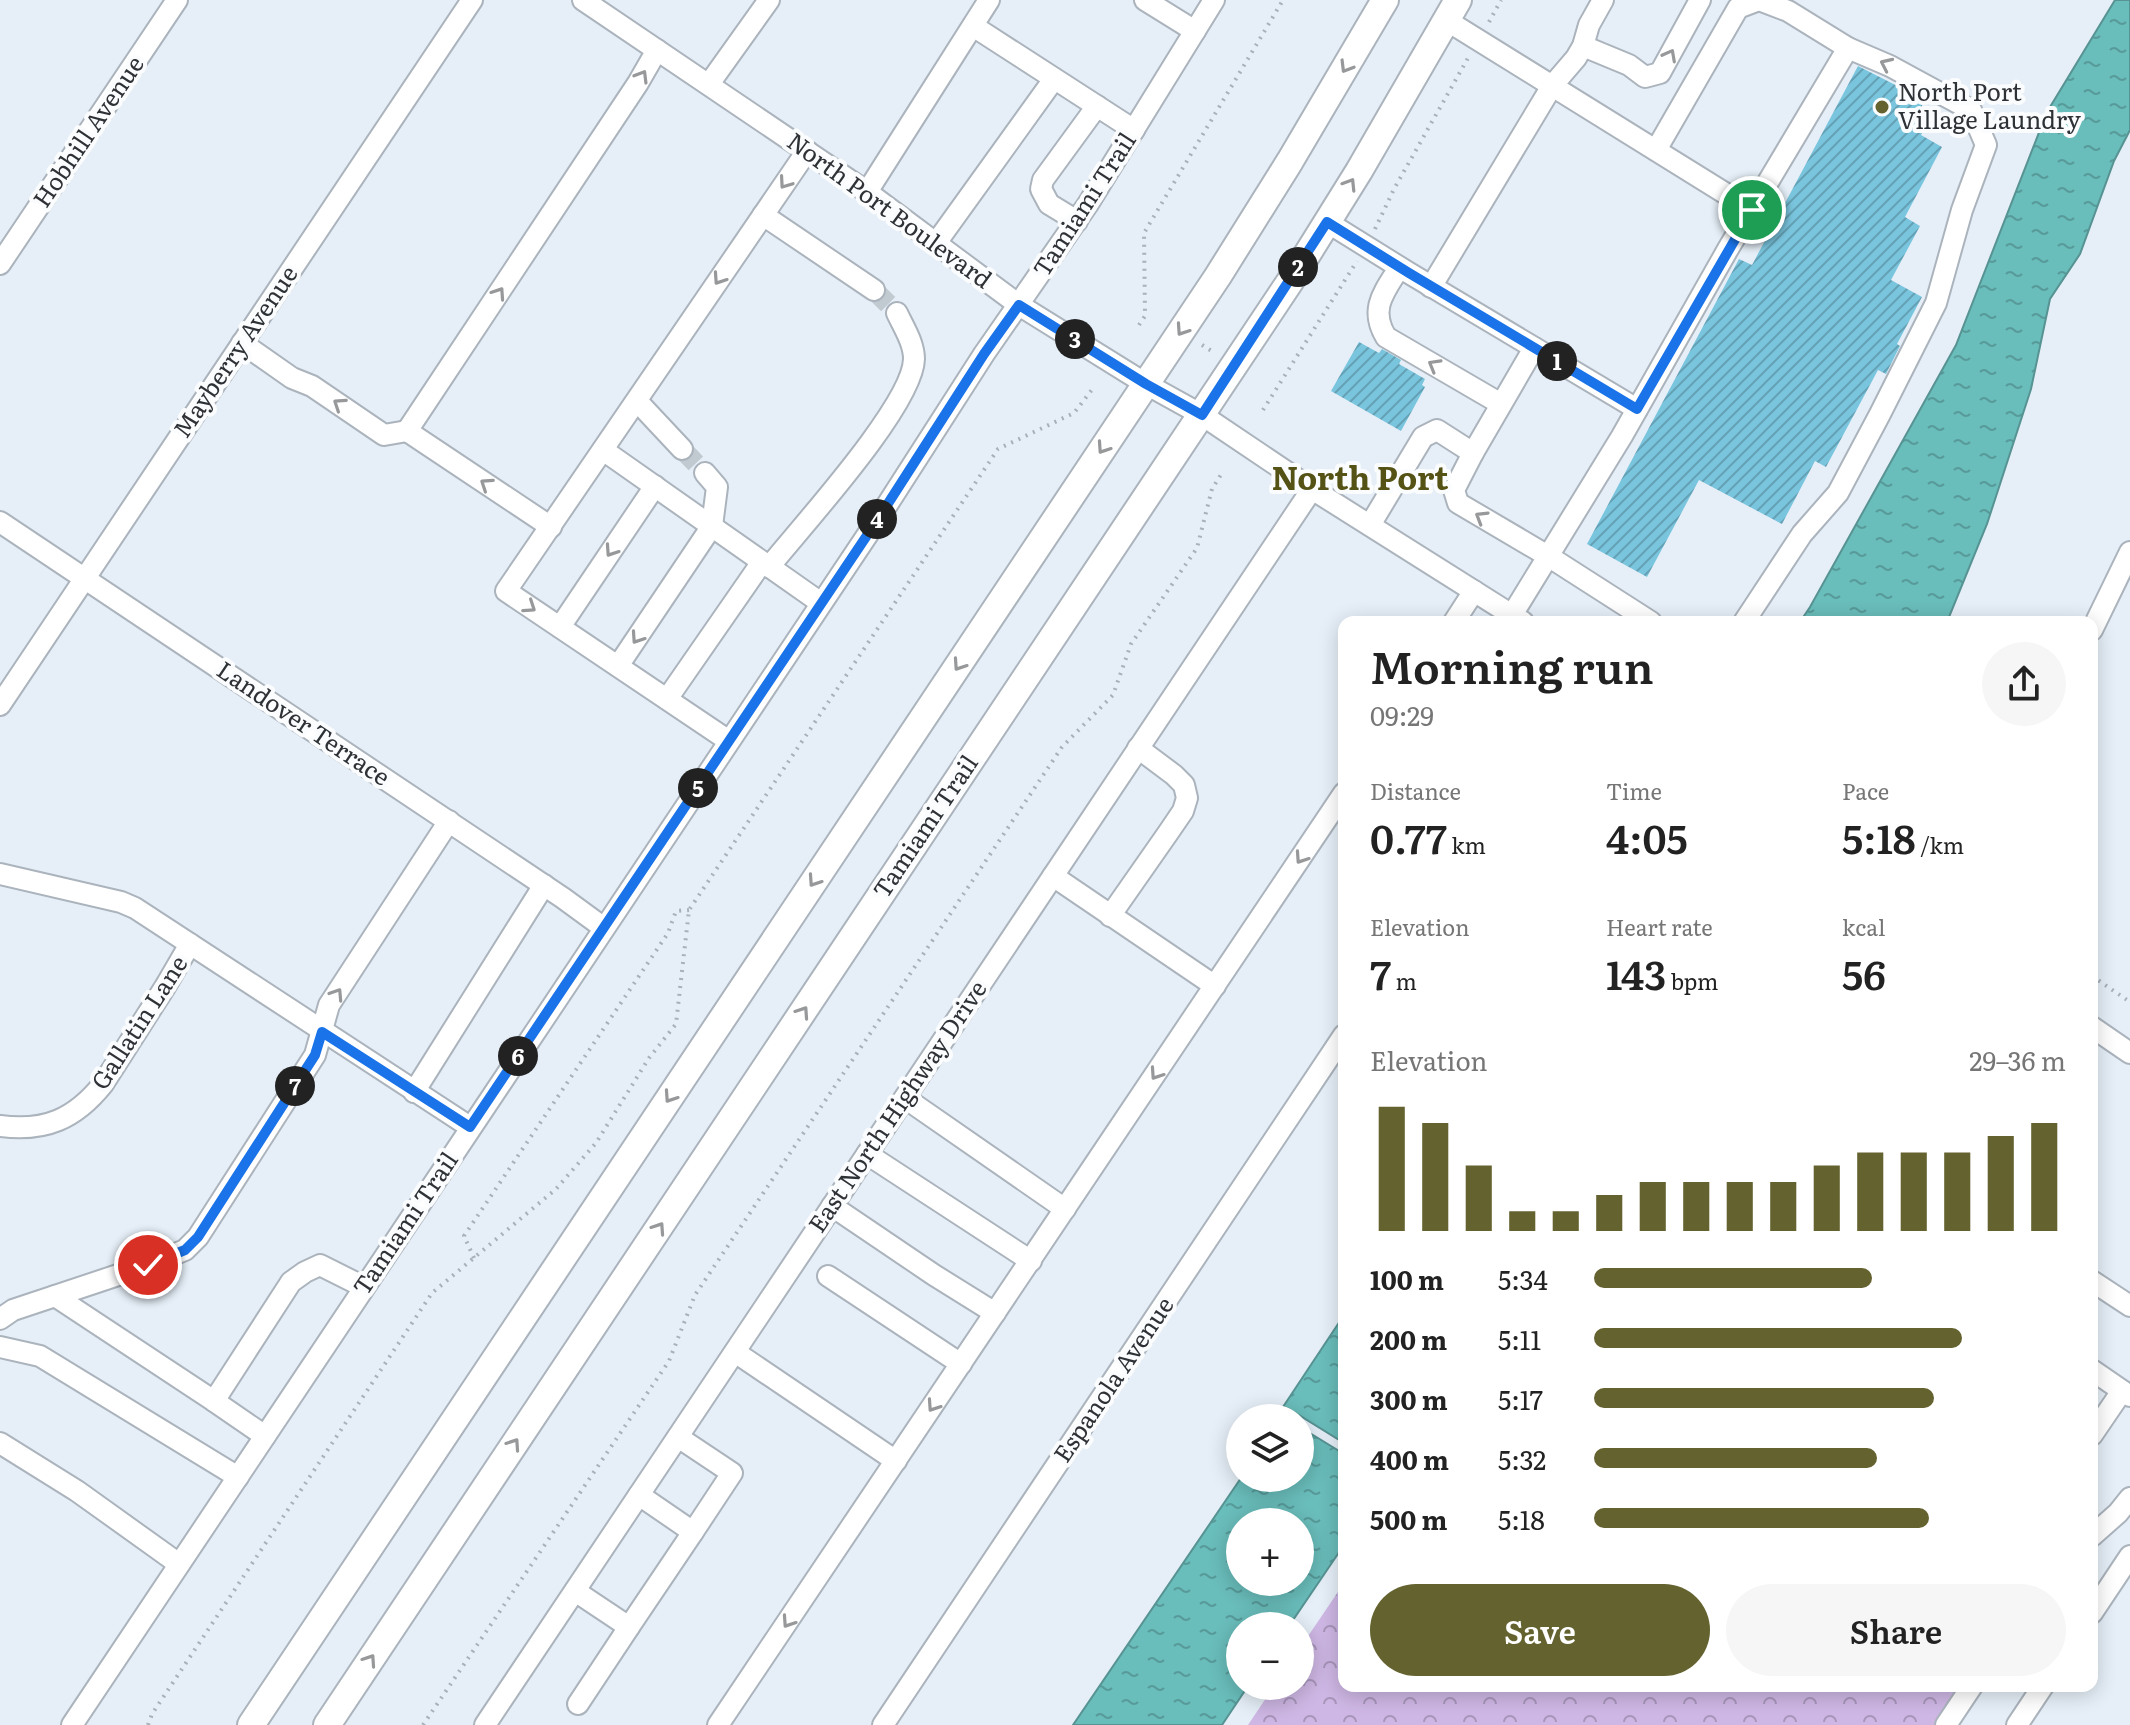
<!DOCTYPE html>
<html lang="en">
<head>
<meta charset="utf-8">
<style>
  :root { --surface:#fff; --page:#f6f6f6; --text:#222; --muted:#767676; --accent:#64622f }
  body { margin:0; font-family:Literata,serif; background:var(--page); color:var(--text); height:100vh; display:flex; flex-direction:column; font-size:30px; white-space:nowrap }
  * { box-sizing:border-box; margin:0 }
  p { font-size:26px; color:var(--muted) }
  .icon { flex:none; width:44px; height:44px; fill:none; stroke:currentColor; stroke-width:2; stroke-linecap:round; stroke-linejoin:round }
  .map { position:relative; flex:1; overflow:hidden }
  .panel { position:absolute; left:1338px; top:616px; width:760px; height:1076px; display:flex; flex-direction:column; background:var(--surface); border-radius:16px; box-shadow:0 4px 20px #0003 }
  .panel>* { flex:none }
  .fabs { position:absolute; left:1226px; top:1404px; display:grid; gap:16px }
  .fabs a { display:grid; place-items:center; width:88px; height:88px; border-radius:50%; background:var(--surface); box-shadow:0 4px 20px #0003; font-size:40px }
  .pin { position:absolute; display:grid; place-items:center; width:68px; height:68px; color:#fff; margin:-34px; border:4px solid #fff; border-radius:50%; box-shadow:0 2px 8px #0007 }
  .km { position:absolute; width:40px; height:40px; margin:-20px; border-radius:50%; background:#222; color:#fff; font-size:22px; line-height:40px; text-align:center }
  .round { display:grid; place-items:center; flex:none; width:84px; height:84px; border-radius:42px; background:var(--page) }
  .overview { display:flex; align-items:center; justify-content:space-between; height:136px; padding:0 32px }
  h1 { font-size:44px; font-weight:600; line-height:60px }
  .metrics { display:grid; grid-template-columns:repeat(3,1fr); gap:12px; height:136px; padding:8px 32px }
  .metrics div { display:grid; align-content:center }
  .metrics b { font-size:40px; font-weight:600 }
  .metrics small { font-size:22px; font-weight:400 }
  .metrics p { font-size:22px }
  .chart { height:224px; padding:16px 32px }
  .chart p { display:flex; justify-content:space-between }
  .chart svg { width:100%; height:144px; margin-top:8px; stroke:var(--accent); stroke-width:6 }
  .action { display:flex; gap:16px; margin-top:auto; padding:16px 32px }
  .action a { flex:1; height:92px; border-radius:48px; background:var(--accent); color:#fff; font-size:32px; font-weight:600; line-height:92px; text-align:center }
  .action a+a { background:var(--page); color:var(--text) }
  ul { padding:0 32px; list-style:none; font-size:26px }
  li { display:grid; grid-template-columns:128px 96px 1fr; align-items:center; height:60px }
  li i { height:20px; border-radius:10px; background:var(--accent) }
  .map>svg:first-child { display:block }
  .park { fill:url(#park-crowns) }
  .water { fill:url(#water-ripples); stroke:#579393; stroke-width:2; fill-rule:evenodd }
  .building { fill:url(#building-hatch) }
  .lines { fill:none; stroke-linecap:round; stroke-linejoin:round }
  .minor-tunnel { stroke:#c1c9d1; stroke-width:20; stroke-dasharray:20 10; stroke-linecap:butt }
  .minor-casing { stroke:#abb3bc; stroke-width:24 }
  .major-casing { stroke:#abb3bc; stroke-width:30 }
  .path { stroke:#a9b0b8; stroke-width:4; stroke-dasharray:2 6; stroke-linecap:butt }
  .minor { stroke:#fff; stroke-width:20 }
  .major { stroke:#fff; stroke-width:26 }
  .oneway { stroke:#96989a }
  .route-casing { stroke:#fff; stroke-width:16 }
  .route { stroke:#1a73e8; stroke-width:10 }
  .poi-dot { fill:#64622f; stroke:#fafcfd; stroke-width:3 }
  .labels { text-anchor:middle; stroke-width:8; stroke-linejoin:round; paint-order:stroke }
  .poi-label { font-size:24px; fill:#2e3135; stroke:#fafcfd; text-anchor:start }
  .street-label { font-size:24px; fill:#2e3135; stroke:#fafcfd }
  .district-label { font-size:32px; font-weight:bold; fill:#555215; stroke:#fafcfd }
</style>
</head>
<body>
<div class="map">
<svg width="2130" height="1725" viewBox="0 0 2130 1725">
  <defs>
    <pattern id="park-crowns" width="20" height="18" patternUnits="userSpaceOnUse" patternTransform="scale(2)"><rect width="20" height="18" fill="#ceb7e4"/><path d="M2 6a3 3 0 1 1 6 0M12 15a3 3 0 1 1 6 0" fill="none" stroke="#a895ba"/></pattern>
    <pattern id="water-ripples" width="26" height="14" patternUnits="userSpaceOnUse" patternTransform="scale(2)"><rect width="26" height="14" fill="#69bdbb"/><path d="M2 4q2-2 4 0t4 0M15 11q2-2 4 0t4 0" fill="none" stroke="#579a99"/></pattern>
    <pattern id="building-hatch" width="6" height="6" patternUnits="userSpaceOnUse" patternTransform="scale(2)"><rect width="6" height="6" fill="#7ac5de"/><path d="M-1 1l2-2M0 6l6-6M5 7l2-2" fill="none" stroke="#64a1b5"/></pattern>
  </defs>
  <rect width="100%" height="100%" fill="#e6eff8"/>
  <polygon class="park" points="1344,1583 1344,1686 1981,1686 1955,1725 1248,1725 1274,1686 1300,1686 1300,1648"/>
  <g class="water">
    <polygon points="2115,0 2130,0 2130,130 2114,161 2080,254 2050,299 2031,389 1987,524 1947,622 1800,622 1810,607 1956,345 2047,112"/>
    <polygon points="1344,1315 1344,1443 1289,1409 1283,1407"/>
    <path d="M1300,1427L1344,1454V1545L1289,1626H1240V1686H1248L1222,1725H1073L1241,1478H1300ZM1240,1522H1300V1582H1240Z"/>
  </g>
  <g class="building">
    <polygon points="1858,66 1925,100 1915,119 1926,125 1921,135 1942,147 1905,217 1920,226 1891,280 1922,297 1897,344 1900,346 1886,374 1878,370 1826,467 1815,461 1782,524 1699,480 1647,577 1587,544 1739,259 1752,265"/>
    <polygon points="1359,342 1379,353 1382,349 1401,360 1399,364 1425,379 1422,385 1425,387 1401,431 1331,391"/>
  </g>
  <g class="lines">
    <g class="minor-tunnel">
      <polyline points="874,290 897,313"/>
      <polyline points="682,449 705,473"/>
    </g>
    <g class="minor-casing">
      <g id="minor">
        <polyline points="583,0 867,192 1019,305 1146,384 1202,415 1312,489 1523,622"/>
        <polyline points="1145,0 1195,31"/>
        <polyline points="1446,20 1752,210"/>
        <polyline points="973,26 1134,130"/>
        <polyline points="1583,46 1629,65 1645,77 1660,73 1700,0"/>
        <polyline points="709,84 769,0"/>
        <polyline points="1656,150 1738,8 1759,0"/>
        <polyline points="867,192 989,0"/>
        <polyline points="763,215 874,290"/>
        <polyline points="1077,221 1049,204 1041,189 1043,180 1097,106"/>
        <polyline points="1327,222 1409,273 1637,409"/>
        <polyline points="936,243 1054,79"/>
        <polyline points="0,264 177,0"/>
        <path d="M1399,268C1384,292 1369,309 1386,337L1501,404"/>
        <polyline points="1431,287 1552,86 1576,58 1583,46 1589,25 1603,0"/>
        <polyline points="242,343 292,378 312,386 384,435 407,431"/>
        <polyline points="637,401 682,449"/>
        <polyline points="603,450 821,603"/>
        <polyline points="1473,453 1454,490 1458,503 1548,556 1651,622"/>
        <polyline points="0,522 563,898 604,928"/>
        <polyline points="1370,525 1423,437 1437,430 1473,453 1534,348"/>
        <polyline points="551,527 407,431 638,83 657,50"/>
        <path d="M769,567C801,527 913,405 914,359C914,343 904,328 897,313"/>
        <polyline points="1512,615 1622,436 1728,249 1848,48 1788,11 1759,0"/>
        <polyline points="1454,622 1474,591"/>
        <polyline points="1744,622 1802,534 1838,493 1880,414 1936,303 1962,210 1986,145 1971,110 1890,66 1848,48"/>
        <polyline points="560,627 655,486"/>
        <polyline points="2092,630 2130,552"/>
        <polyline points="618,666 712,526 717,487 705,473"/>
        <polyline points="667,699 762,562"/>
        <polyline points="0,705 472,0"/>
        <polyline points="729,741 506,591 807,151"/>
        <polyline points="0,874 121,902 135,908 470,1127"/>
        <polyline points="1053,876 1215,986"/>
        <polyline points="1110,916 1168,833 1183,811 1187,798 1184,785 1174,775 1138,748"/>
        <polyline points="2092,1027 2130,1053"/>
        <polyline points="414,1092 544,885"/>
        <polyline points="905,1098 1065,1209"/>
        <path d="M0,1126C45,1132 75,1119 103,1084L165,987L190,944"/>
        <polyline points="867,1154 1031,1261"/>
        <polyline points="832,1206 934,1275 995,1313"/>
        <polyline points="828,1276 961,1364"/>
        <polyline points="2092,1281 2130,1306"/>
        <polyline points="55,1296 214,1401 291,1282 305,1272 320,1265 364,1287"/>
        <polyline points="0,1319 13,1310 148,1265 185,1250 198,1237 315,1055 329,1005 449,821"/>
        <polyline points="0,1347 40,1356 238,1477"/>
        <polyline points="735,1352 896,1461"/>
        <polyline points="2092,1370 2130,1396"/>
        <polyline points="214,1401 265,1436"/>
        <polyline points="2092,1435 2122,1391"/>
        <polyline points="678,1437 732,1473 693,1532"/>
        <polyline points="0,1443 77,1491 179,1564"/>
        <polyline points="2092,1536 2118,1513 2130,1498"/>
        <polyline points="575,1591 629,1627 578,1704"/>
        <polyline points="2092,1613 2130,1556"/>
        <polyline points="629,1627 693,1532 639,1495"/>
        <polyline points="72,1725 880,516 984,354 1088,204 1214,0"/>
        <polyline points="485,1725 1312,489"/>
        <polyline points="718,1725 1344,793"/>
        <polyline points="883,1725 1344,1035"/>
        <polyline points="1946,1725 1972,1686"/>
        <polyline points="2017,1725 2043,1686"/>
      </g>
    </g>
    <g class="major-casing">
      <g id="major">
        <polyline points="251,1725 1218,276 1290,161 1385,0"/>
        <polyline points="327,1725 1293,277 1359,171 1458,0"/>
      </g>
    </g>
    <g class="path">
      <polyline points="1489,22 1501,0"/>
      <polyline points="1375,229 1394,189 1468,58"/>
      <polyline points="1139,325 1145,316 1144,233 1283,0"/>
      <polyline points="1202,345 1215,353"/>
      <polyline points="1263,410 1357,261"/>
      <polyline points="2092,976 2130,1002"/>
      <polyline points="474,1258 464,1236 668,933 676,911 689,910"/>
      <polyline points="148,1725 152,1714 432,1293 556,1189 596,1143 649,1058 676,1024 689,910 998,449 1074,413 1094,387"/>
      <polyline points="423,1725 669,1361 695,1295 1062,747 1113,695 1131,644 1197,548 1212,489 1222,473"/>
    </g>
    <use href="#minor" class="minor"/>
    <use href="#major" class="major"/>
  </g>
  <defs><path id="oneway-chevron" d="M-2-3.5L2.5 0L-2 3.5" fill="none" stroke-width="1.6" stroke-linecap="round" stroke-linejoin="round" transform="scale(2)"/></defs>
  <g class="oneway">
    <use href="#oneway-chevron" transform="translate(1670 55) rotate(-62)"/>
    <use href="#oneway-chevron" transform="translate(1886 64) rotate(-155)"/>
    <use href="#oneway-chevron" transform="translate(1346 67) rotate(121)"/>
    <use href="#oneway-chevron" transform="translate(642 76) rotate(-59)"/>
    <use href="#oneway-chevron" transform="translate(785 183) rotate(125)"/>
    <use href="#oneway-chevron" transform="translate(1350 184) rotate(-58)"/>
    <use href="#oneway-chevron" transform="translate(719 279) rotate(124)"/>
    <use href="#oneway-chevron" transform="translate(499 293) rotate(-56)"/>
    <use href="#oneway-chevron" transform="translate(1182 330) rotate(124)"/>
    <use href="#oneway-chevron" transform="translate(1434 365) rotate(-150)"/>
    <use href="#oneway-chevron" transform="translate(339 404) rotate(-146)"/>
    <use href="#oneway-chevron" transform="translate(1103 448) rotate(124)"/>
    <use href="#oneway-chevron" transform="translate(486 484) rotate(-146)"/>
    <use href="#oneway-chevron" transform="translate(1481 517) rotate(-149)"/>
    <use href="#oneway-chevron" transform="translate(611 551) rotate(124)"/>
    <use href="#oneway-chevron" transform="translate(530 607) rotate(34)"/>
    <use href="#oneway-chevron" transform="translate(637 638) rotate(124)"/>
    <use href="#oneway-chevron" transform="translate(959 665) rotate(124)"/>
    <use href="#oneway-chevron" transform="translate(1301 858) rotate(124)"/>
    <use href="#oneway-chevron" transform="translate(814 881) rotate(124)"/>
    <use href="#oneway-chevron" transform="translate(337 994) rotate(-57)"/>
    <use href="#oneway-chevron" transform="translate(803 1012) rotate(-56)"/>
    <use href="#oneway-chevron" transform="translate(1156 1074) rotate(124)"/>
    <use href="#oneway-chevron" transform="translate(670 1097) rotate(124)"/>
    <use href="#oneway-chevron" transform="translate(659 1228) rotate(-56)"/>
    <use href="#oneway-chevron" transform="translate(933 1406) rotate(124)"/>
    <use href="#oneway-chevron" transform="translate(514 1444) rotate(-56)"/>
    <use href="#oneway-chevron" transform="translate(788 1622) rotate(124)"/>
    <use href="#oneway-chevron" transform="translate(370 1660) rotate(-56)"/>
  </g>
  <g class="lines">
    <g class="route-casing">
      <polyline id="route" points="148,1265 185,1250 198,1237 315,1055 322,1032 470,1127 880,516 984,354 1019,305 1146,384 1202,415 1327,222 1409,273 1637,409 1752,210"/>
    </g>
    <use href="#route" class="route"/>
  </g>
  <circle class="poi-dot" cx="1882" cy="107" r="8"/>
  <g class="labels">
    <g class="poi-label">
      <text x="1898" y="101">North Port<tspan x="1898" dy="28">Village Laundry</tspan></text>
    </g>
    <g class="street-label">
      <text transform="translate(89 132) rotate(-56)" y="8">Hobhill Avenue</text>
      <text transform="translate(1085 205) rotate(-57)" y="8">Tamiami Trail</text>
      <text transform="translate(889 211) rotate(36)" y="8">North Port Boulevard</text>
      <text transform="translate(236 352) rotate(-56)" y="8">Mayberry Avenue</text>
      <text transform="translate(303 724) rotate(34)" y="8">Landover Terrace</text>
      <text transform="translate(926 827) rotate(-56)" y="8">Tamiami Trail</text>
      <text transform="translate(140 1023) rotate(-57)" y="8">Gallatin Lane</text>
      <text transform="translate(898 1107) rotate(-56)" y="8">East North Highway Drive</text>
      <text transform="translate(406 1224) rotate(-56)" y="8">Tamiami Trail</text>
      <text transform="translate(1114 1380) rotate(-56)" y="8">Espanola Avenue</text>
    </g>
    <g class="district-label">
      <text x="1360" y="490">North Port</text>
    </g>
  </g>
</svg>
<div class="fabs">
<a><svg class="icon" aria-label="layers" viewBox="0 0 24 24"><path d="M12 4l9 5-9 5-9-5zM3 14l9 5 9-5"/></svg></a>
<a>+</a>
<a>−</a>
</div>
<div class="pin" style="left:1752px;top:210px;background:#1e9e55"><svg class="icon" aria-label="arrive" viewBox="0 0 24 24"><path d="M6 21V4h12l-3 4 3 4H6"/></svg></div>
<div class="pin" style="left:148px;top:1265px;background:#d93025"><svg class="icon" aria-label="check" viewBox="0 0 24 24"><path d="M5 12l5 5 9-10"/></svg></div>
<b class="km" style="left:1557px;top:361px">1</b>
<b class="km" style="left:1298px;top:267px">2</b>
<b class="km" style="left:1075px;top:339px">3</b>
<b class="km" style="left:877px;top:519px">4</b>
<b class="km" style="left:698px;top:788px">5</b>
<b class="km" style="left:518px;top:1056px">6</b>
<b class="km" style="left:295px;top:1086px">7</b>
<section class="panel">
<div class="overview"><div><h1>Morning run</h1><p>09:29</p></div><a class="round"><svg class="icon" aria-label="share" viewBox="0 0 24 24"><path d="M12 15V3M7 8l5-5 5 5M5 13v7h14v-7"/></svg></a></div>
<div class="metrics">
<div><p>Distance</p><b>0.77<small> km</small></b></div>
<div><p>Time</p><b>4:05</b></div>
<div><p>Pace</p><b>5:18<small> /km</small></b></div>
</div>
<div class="metrics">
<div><p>Elevation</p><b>7<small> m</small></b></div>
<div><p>Heart rate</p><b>143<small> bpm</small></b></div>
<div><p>kcal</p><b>56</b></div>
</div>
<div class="chart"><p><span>Elevation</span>29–36 m</p>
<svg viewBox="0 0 160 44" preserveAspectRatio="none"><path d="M5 44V6M15 44V11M25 44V24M35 44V38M45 44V38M55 44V33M65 44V29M75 44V29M85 44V29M95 44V29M105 44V24M115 44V20M125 44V20M135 44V20M145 44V15M155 44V11"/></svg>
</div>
<ul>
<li><b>100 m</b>5:34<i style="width:59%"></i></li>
<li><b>200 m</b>5:11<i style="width:78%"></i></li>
<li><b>300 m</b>5:17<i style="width:72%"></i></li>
<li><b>400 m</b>5:32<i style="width:60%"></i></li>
<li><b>500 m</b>5:18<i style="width:71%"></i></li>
</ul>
<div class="action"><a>Save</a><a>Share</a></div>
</section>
</div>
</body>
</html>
